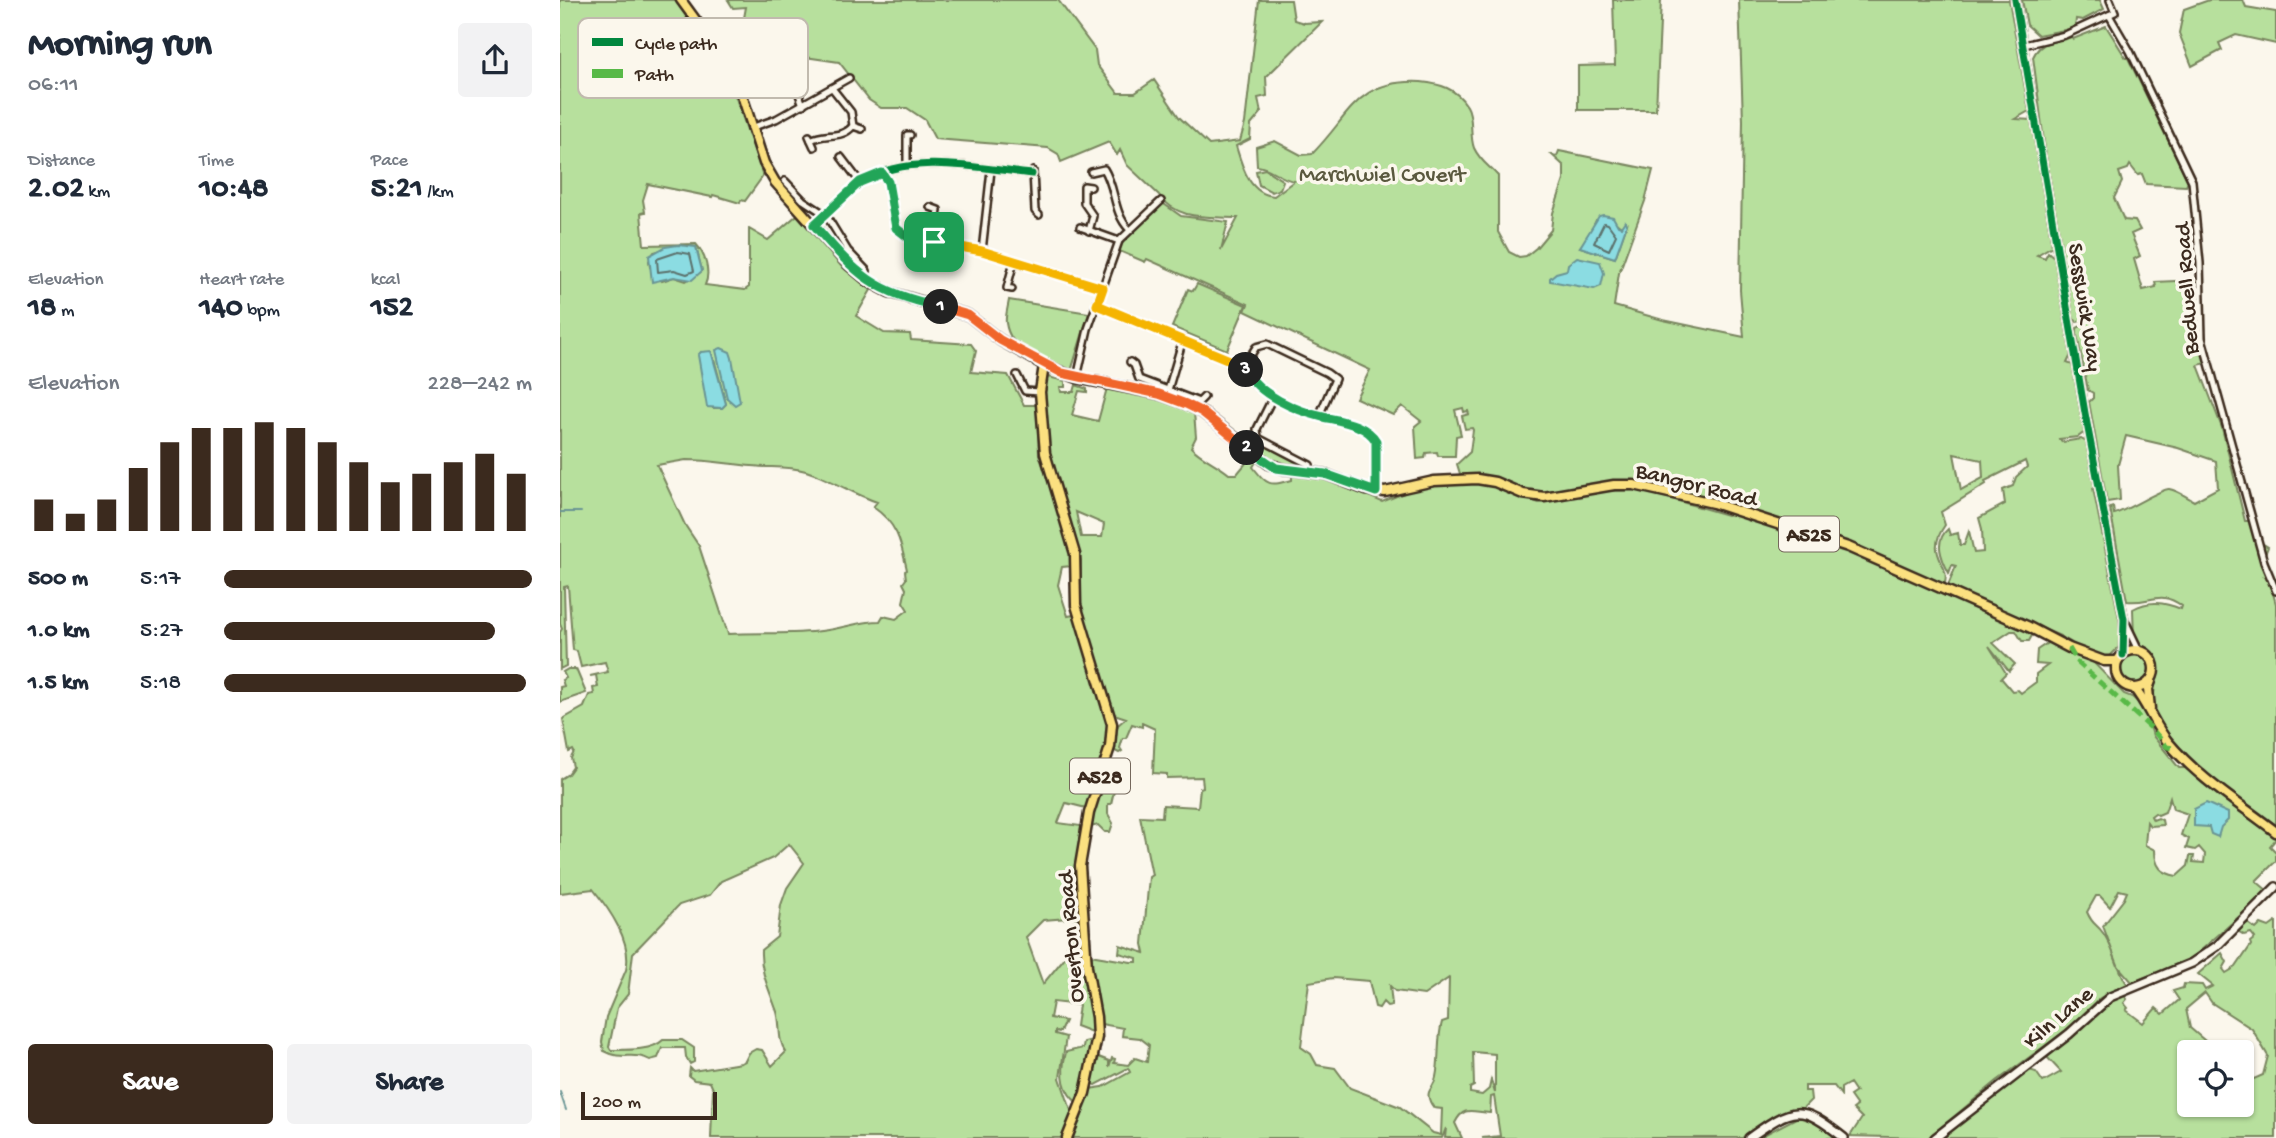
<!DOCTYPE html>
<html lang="en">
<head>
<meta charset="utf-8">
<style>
  :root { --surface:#fff; --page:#f2f2f3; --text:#1f2937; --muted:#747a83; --accent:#3b2a1e }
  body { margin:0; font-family:"Gochi Hand",sans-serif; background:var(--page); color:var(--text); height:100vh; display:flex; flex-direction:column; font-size:26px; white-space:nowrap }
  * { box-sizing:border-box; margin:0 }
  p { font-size:23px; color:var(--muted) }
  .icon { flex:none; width:38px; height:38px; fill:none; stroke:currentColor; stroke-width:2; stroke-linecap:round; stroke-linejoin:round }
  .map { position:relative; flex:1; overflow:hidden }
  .details { display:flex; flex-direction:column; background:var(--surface); width:560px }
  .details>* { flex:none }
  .fabs { position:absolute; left:1617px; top:1040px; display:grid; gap:14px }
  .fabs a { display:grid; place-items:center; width:77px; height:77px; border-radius:7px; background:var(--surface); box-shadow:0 2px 5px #0004; font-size:35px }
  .scale { position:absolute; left:21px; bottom:18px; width:136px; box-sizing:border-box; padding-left:7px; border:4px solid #3b2a1e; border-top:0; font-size:19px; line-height:24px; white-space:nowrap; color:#3b2a1e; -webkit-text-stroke:5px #fbf7ec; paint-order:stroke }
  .pin { position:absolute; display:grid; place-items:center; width:60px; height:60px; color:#fff; margin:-30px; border-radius:14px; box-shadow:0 4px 10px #0006 }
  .km { position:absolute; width:35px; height:35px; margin:-18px; border-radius:50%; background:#222; color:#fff; font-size:19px; line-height:35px; text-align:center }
  .round { display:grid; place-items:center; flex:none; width:74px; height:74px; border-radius:7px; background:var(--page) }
  .overview { display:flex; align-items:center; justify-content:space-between; height:119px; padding:0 28px }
  h1 { font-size:38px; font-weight:700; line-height:52px }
  .metrics { display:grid; grid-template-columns:repeat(3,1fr); gap:10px; height:119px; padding:7px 28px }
  .metrics div { display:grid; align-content:center }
  .metrics b { font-size:30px; font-weight:700 }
  .metrics small { font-size:19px; font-weight:400 }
  .metrics p { font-size:19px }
  .chart { height:196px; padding:14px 28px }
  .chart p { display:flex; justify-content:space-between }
  .chart svg { width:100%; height:126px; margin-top:7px; stroke:var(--accent); stroke-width:6 }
  .button { display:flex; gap:14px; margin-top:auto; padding:14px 28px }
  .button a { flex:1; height:80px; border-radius:7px; background:var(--accent); color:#fff; font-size:28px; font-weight:700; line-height:80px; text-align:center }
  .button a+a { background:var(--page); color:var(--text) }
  ul { padding:0 28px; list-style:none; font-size:23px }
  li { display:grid; grid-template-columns:112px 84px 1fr; align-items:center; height:52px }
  li i { height:18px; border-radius:9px; background:var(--accent) }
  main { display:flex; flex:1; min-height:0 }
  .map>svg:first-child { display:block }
  .green { fill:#b7e09d; stroke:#79855e; stroke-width:2; fill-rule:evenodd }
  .water { fill:#8bdce2; stroke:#6b9594; stroke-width:2 }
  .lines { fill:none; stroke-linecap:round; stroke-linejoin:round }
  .shore { stroke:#5b716c; stroke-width:2 }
  .stream { stroke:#6b9594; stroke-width:2 }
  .minor-casing { stroke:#3b2a1e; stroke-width:10 }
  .tertiary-casing { stroke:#3b2a1e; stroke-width:11 }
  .secondary-casing { stroke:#3b2a1e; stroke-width:12 }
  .primary-casing { stroke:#3b2a1e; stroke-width:13 }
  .minor { stroke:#fbf7ec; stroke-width:5 }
  .tertiary { stroke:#fbf7ec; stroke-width:6 }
  .secondary { stroke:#fbf7ec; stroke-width:7 }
  .primary { stroke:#fbe080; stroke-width:8 }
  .quiet { stroke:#58b947; stroke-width:5; stroke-dasharray:10 5; stroke-linecap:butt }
  .cycleway-casing { stroke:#fbf7ec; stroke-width:11 }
  .cycleway { stroke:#00873e; stroke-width:7 }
  .split-1-casing { stroke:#fff; stroke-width:14 }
  .split-2-casing { stroke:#fff; stroke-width:14 }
  .split-3-casing { stroke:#fff; stroke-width:14 }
  .split-4-casing { stroke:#fff; stroke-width:14 }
  .split-1 { stroke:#22a559; stroke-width:9 }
  .split-2 { stroke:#f0652b; stroke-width:9 }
  .split-3 { stroke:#22a559; stroke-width:9 }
  .split-4 { stroke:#f5b400; stroke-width:9 }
  .labels { text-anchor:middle; stroke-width:7; stroke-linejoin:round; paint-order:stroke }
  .shield { fill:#fbf7ec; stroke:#75685c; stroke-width:2 }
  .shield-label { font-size:21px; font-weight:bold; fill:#3b2a1e }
  .park-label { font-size:23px; fill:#5a583e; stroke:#fbf7ec }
  .street-label { font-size:23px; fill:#3b2a1e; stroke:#fbf7ec }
  .key { fill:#fbf7ec; stroke:#c1baae; stroke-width:2 }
  .key-label { font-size:19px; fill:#3b2a1e }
</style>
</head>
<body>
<main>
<section class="details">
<div class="overview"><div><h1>Morning run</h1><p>06:11</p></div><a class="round"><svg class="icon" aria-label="share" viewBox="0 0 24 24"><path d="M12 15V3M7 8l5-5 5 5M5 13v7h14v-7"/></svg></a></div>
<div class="metrics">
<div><p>Distance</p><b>2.02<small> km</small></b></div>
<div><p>Time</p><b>10:48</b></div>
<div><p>Pace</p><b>5:21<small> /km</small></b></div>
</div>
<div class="metrics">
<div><p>Elevation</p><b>18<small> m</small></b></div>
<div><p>Heart rate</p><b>140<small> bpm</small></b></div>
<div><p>kcal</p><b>152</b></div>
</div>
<div class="chart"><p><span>Elevation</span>228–242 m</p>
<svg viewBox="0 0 160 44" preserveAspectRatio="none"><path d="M5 44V33M15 44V38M25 44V33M35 44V22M45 44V13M55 44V8M65 44V8M75 44V6M85 44V8M95 44V13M105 44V20M115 44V27M125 44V24M135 44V20M145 44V17M155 44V24"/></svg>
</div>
<ul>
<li><b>500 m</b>5:17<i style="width:100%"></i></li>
<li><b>1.0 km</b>5:27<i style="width:88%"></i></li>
<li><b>1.5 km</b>5:18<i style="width:98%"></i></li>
</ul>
<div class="button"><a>Save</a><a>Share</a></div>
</section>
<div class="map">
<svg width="1716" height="1138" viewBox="0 0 1716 1138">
  <rect width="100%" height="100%" fill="#fbf7ec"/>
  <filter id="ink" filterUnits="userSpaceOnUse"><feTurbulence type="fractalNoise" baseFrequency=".0143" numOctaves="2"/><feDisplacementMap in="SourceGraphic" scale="14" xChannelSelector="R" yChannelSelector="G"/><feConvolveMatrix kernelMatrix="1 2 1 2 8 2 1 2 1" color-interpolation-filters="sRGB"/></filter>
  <g filter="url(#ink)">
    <g class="green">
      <path d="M0,0H115L169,78L203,176L185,201L181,200L180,203L153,195L152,197L88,184L83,200L85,212L81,213L84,245L136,244C145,254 151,272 145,285L185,290L189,287V229L208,240L237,215L281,266L311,290L296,316L324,333L350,334L351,340L411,344L416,351L411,372L448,375L464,405H477L479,454L508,541L512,566L502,567L498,585L508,616L514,615L548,723L544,754L526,808L506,803L498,823L521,826L516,874L520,917L483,920L466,937L483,984L506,956L509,933L521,931L524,980L534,1033L516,1026L519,1005L493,1002L490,1018L505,1021L500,1032L495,1031V1034L506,1037L500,1078L511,1110L514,1111L501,1138H151L153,1089L150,1082L134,1080L129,1076L130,1068L133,1071L181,1063L185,1061L189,1053L196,1049L202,1050L212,1066L226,1052C216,1039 222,1023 216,1009C209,989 200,972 201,950L217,937L221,905L227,888L244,863L229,844L213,858L161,881L150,895L119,905L73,953L68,994L57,1008L49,1047L51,1050C66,1050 92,1051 103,1040H122L134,1048V1062L130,1064L126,1057L125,1048H102L98,1058L90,1060C74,1051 62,1061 44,1051L42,1042L46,1017L66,970C73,942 49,909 33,889L0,893V779L8,774L13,767L11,758L14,752L13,750L9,752L3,719L24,707L29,695L34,694L33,688L38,687L36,675L30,676L48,672L45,662L21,667L17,651L13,650L8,586L4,587L6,666L0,669V632L2,629L0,624ZM118,245L136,247L142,271L126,281L114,277L102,281L90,267L89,261L94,252ZM141,352L154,359L166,404L162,408H153L139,355ZM126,460C149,460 169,464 192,466C211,468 227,466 246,471C271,479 293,494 317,502L313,507C338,524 341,543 347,570L345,571L346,579L343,583L346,589L343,602L348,610L336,619L323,616L320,621C300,621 282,629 261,631C230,635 199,632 168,634L139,546L125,525L97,465Z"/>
      <path d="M168,0H498L535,50L537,65L558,93H575L594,80L619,117L649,145L680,141L685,123L699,0H731L734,20L744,23L762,22L706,77L707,96L698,98L701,113L691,125L690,139L676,146C682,166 689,194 714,196L734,181C720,179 711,167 697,166L696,147L715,141L741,155L752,154C791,115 796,79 861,82C880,84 896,88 907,106C914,117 909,135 914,148C920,161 929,166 938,176V232L949,252L959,257L966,256L976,248L991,230L993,213L1004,180V166L992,155L997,156L999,151L1093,170L1085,201L1059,273L1054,306L1103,320L1184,337L1180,290L1183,121L1179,0H1449L1469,111L1455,119L1472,120L1492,246L1477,255L1485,258L1488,252L1495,258L1512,353L1507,363L1515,366L1526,431L1518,437L1499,439L1503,442L1521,439L1528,443L1537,486L1533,488L1561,629L1559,647L1548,658L1534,656L1500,636L1387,588L1396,566L1392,565L1389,573C1381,558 1374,541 1388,529L1390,535L1398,533L1400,545H1404L1409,531L1414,553L1423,552L1422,529L1419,518L1445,504L1443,490L1453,486L1456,477L1467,467L1465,461L1425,481L1426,484L1381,512L1385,525C1363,556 1393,563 1384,586L1286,541L1110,488L1074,482L984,493H968L901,477L897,464L910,452L913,430L912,428L905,429L902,416L909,414L908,411L904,412L903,408L895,410L901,435L896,436L895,456H878L877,452L866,453L865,458L857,459L855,426L861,421L842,406L833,415L796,398L810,370L685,311L688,304L587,259L585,262L557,250L565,236L601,202L621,216L668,222L661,250L678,218C645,216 619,221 599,195L567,165L560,150L557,155L549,142L501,162L498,154L488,148L375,139L365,120L347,108H321L309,100L279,62L245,57L197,55L174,68L172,65L185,57L182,29L186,7L173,8ZM1036,220L1056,223L1061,227L1067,224L1055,258L1020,247L1029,236ZM1394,454L1422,460L1423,478L1401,490Z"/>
      <polygon points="1053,0 1101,0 1096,110 1018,110 1018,66 1055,65"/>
      <polygon points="1462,0 1540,0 1544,9 1523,20 1516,19 1515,28 1478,35 1467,25"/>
      <polygon points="1649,0 1683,0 1686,7 1716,12 1716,44 1676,35 1659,43 1662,50 1632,66 1619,33 1624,9"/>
      <path d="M1546,26L1566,58H1568L1628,181L1626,186L1586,184L1582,174L1578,175L1570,165L1568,169L1559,172L1562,182L1554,198L1564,220L1575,221L1580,230L1571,234L1580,256L1574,259L1583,290L1596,287L1595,282L1637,280L1636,332L1646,363L1638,365L1662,428L1685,521H1690L1695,539L1708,547L1702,562L1708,578L1704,577L1710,583L1716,604V828L1714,835L1716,839L1710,846L1716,852V861L1696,881L1708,891L1630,960L1572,982L1558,966L1543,926L1564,899L1567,892L1559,890L1550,907L1540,896H1536L1527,912C1533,926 1536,923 1543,933C1554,948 1557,968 1567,984L1540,998L1509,1028L1437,1081L1368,1138L1290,1136L1302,1118L1293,1109L1297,1106L1290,1096L1296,1092L1290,1083L1281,1088V1095L1274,1086H1245V1091H1250L1251,1100L1243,1108L1215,1116L1182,1138H922L940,1136L934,1096L931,1097L930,1113C912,1112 904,1105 895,1123L902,1138H885L886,1128L882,1138H511L520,1121L529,1089L543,1087L570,1072L568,1068L536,1085L531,1084L539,1057L549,1061V1067L552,1058L555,1059L554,1063L568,1065L575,1058L587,1062L589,1045L580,1038L562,1036L563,1028L541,1024L530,955L571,962H577V958L559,953L560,945L585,953L583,944L589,877L592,875L580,816L602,817L603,805L638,807L640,788L643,787L642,777L607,778V774L593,773L595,729L582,723V727L572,724L566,738H563L560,748L562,751L559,753L553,750L558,725L566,718L554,714L520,610L521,560L488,459L482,395L488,377L505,381V387H500L501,392H514L516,385L527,389V392L519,391L512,415L538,421L547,388L590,397L634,412L636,437L631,447C640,457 657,464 669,474H677L691,457L696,462L693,467C708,486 709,486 732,480V475L771,480L822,502L859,487L902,484H926L979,503L1043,491L1080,490L1167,515L1174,513L1286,550L1474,632L1469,641H1462L1456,631H1451L1433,643L1455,664L1449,671L1429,646L1446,673L1441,678L1452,691L1458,690L1461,693L1476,682V674L1488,665L1476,664L1477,650L1489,642L1533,662L1564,694L1572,697L1580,704L1589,722L1593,736L1619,768H1626L1644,784L1675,804C1649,779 1613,753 1598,720C1586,693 1604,674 1594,657C1589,649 1581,645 1574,639L1573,609C1589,600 1604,602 1621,609L1622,606C1600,589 1590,604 1567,601L1550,508L1553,507L1554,514C1568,510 1602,488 1609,489C1617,490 1626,497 1634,501L1658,488L1656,461L1618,448L1566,436L1558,465L1560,500L1547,502L1529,402L1533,398V393L1528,390L1517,335V328L1523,325L1522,321L1517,322L1513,317L1486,157L1473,57C1480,41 1496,40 1512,37L1513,39ZM516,512L544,524L542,537H521ZM1610,797L1613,809L1628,814L1621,835L1629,839L1626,848L1635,850L1639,847L1645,854L1644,863L1633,862L1634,856H1630L1628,866L1617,876C1601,873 1595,867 1595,850L1585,845L1587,822L1590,826L1603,825L1602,820L1598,818L1593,820L1591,816L1595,813L1598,815L1605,812ZM773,978L809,981L815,1007L819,1008L823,1002L827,1006L832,1005L830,986L835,991L864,995L889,978L888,1020L882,1022C877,1039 880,1059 876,1077C875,1084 871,1087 869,1092C867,1098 871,1104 874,1108L882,1109L881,1135L873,1133L840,1107L790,1088L775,1068L757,1065L751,1054L741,1047L749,982ZM913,1052L935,1054V1093L931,1080L929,1089L922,1095L910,1093V1088L914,1086Z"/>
      <polygon points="705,169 723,181 720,189 712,192 699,185 696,171"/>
      <polygon points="637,284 686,305 667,350 612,327 628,289 633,291"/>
      <path d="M449,300L529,313L511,371C482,363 450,351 446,323C445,316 448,307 449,300Z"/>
      <polygon points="693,440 751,467 750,468 719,466 689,447"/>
      <circle cx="1575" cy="669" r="16"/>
      <polygon points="8,669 16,669 26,693 0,702 0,687 4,686 2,680 6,678 3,672"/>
      <polygon points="546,772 554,791 551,804 548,804 548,814 553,823 550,832 545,832 538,825 531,827 532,814"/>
      <path d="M1686,922L1696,929L1701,924L1709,927L1716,922V1138H1379L1466,1069L1476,1072L1483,1082L1501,1072L1486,1056L1542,1006L1563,994L1567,999L1564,1003L1568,1008L1566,1010L1583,1023L1596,1008L1603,1014L1619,1000L1613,991L1623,988L1624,984L1642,985L1645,990L1653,986L1638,974L1662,953L1667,962L1663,969L1666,973L1676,967L1691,945L1690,942L1695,938L1691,933L1684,935L1676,930ZM1645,993L1652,1003L1692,1029L1708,1056L1703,1075L1694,1079L1682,1072V1104H1629V1052H1658L1630,1028L1626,1009Z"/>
      <path d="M532,1040L518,1103C501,1091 501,1071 506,1052L523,1048L524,1042Z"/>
      <polygon points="1236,1118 1251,1118 1281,1138 1198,1138"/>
    </g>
    <g class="water">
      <polygon points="1043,215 1053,217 1058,226 1061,227 1065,221 1067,224 1055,258 1020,247 1039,216"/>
      <polygon points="118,245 136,247 142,271 132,280 114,277 92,282 89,256 105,247"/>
      <polygon points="1017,257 1040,262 1044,273 1041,286 1034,289 990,281 990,278 996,273 1007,270 1008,264"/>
      <polygon points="161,348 170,352 172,358 180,402 175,405 167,398 156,350"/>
      <polygon points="151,351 166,404 162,408 147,407 138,355 141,352"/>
      <polygon points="1646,803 1668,813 1668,820 1661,827 1658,837 1651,834 1649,827 1634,826 1634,809"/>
    </g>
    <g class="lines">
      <g class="shore">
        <polygon points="1044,223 1048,224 1056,235 1049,250 1034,243"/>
        <polygon points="118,252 130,254 134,271 127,274 114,270 98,272 97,259"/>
      </g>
      <g class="stream">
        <polyline points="0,512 21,512"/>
        <polyline points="0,1092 6,1110"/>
      </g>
      <g class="minor-casing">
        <g id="minor">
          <polyline points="1549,15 1570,51 1632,181 1640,263 1642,338 1704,562 1716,591"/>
          <polyline points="1464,45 1505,35 1555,12 1550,0"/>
          <polyline points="228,65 243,105"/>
          <polyline points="272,88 291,112 293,126 302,129"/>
          <polyline points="191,128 216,119 289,78"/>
          <polyline points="249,136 254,147"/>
          <path d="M251,140C265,132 281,140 293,126"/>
          <polyline points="281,157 300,182"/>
          <polyline points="347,166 347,135 350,135"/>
          <polyline points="473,171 475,211 479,215"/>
          <path d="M531,172L544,169C556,188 553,213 569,229"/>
          <polyline points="322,173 328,182 336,228 349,238 422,251 543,288"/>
          <polyline points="225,181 243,200 266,215 288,251 307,271"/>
          <polyline points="370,207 378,210 374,242"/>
          <path d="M254,225C269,212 285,191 302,181C351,152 419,168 472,174"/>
          <polyline points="520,227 559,241"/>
          <polyline points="529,231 533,216 524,203 524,186 531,187"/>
          <polyline points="422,251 431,170"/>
          <polyline points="452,289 447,288 454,261"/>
          <path d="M537,305L684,366C686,371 688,377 691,381C702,396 745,413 763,417C781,421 806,424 816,441V492"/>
          <polyline points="570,362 574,365 579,379 639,402 644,397"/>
          <polyline points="684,366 696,347 707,344 767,373 775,379 759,416"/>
          <polyline points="457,375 465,391 480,392"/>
          <polyline points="517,378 528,329 559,241 601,201"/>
          <polyline points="608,390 623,339"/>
          <polyline points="713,397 697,429 698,438 750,465"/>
        </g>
      </g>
      <g class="tertiary-casing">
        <g id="tertiary">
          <polyline points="1455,0 1525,413 1564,619 1563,655"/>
          <polyline points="1566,624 1579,651"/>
        </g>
      </g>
      <g class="secondary-casing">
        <g id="secondary">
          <path d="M1189,1138C1234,1106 1240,1103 1284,1138"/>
          <polyline points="1375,1138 1509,1034 1550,997 1632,963 1657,946 1716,887"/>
        </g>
      </g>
      <g class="primary-casing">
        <g id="primary">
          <polyline points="121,0 164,59 181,92 204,163 215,182 289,265 308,281 329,292 408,315 440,340 484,365 517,378 599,394 626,404 642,412 709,464 724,469 765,474 806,490 825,492 874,481 917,479 935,482 963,494 984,497 1054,485 1074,485 1153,503 1288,547 1469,627 1509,648 1544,661 1558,661"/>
          <polyline points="484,365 480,392 485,453 515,554 516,605 552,724 550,747 529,813 520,866 527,967 536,1017 537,1037 525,1093 507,1138"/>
          <circle cx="1575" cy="669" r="19"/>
          <path d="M1574,688C1588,705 1594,725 1608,742C1638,778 1680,804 1716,832"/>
          <polyline points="1590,709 1588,689 1591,681"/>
        </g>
      </g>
      <use href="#minor" class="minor"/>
      <use href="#tertiary" class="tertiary"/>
      <use href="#secondary" class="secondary"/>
      <use href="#primary" class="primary"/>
      <polyline class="quiet" points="1509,648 1517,662 1592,729 1607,747 1614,748"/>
      <g class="cycleway-casing">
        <g id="cycleway">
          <polyline points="1455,0 1525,413 1564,619 1563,655"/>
          <path d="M254,225C269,212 285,191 302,181C351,152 419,168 472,174"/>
          <path d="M537,305L684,366C686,371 688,377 691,381C702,396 745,413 763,417C781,421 806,424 816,441V492"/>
        </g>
      </g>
      <use href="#cycleway" class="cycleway"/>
    </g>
  </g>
  <g class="lines" filter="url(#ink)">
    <g class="split-1-casing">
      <path id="split-1" d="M374,242L349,238L336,228L328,182L322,173L300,182L254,225C299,277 313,291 381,307"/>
    </g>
    <g class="split-2-casing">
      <polyline id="split-2" points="381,307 408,315 440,340 502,373 599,394 626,404 642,412 687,448"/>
    </g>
    <g class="split-3-casing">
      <path id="split-3" d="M686,370C698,395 737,411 763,417C780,421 806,424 816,441V492L765,474L716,468L687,448"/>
    </g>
    <g class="split-4-casing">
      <polyline id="split-4" points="374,242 422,251 543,288 537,305 684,366 686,370"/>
    </g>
    <use href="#split-1" class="split-1"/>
    <use href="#split-2" class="split-2"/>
    <use href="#split-3" class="split-3"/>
    <use href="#split-4" class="split-4"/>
  </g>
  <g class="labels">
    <g class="shield">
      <rect x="1219" y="516.5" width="60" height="35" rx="5"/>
      <rect x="510" y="758.5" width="60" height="35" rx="5"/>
    </g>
    <g class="shield-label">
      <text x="1249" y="541">A525</text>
      <text x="540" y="783">A528</text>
    </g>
    <g class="park-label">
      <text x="822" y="181">Marchwiel Covert</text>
    </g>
    <g class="street-label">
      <text transform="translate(1625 289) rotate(-94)" y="8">Bedwell Road</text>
      <text transform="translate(1527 307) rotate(81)" y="8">Sesswick Way</text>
      <text transform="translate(1137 483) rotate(14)" y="8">Bangor Road</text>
      <text transform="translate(509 937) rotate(-95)" y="8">Overton Road</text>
      <text transform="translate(1497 1016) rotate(-40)" y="8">Kiln Lane</text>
    </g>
  </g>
  <rect x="18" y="18" width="230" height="80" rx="10" class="key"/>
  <rect x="32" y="38" width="31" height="8" fill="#00873e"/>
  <rect x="32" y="69" width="31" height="9" fill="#58b947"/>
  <g class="key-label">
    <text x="75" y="49">Cycle path</text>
    <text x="75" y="80">Path</text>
  </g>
</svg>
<div class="fabs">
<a><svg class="icon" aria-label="locate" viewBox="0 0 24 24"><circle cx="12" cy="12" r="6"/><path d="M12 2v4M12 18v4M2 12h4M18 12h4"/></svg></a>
</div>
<div class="scale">200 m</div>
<div class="pin" style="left:374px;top:242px;background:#1e9e55"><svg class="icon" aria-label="arrive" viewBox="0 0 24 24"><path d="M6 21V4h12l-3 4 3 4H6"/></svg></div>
<b class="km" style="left:381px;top:307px">1</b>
<b class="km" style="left:687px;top:448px">2</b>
<b class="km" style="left:686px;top:370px">3</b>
</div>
</main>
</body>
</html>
